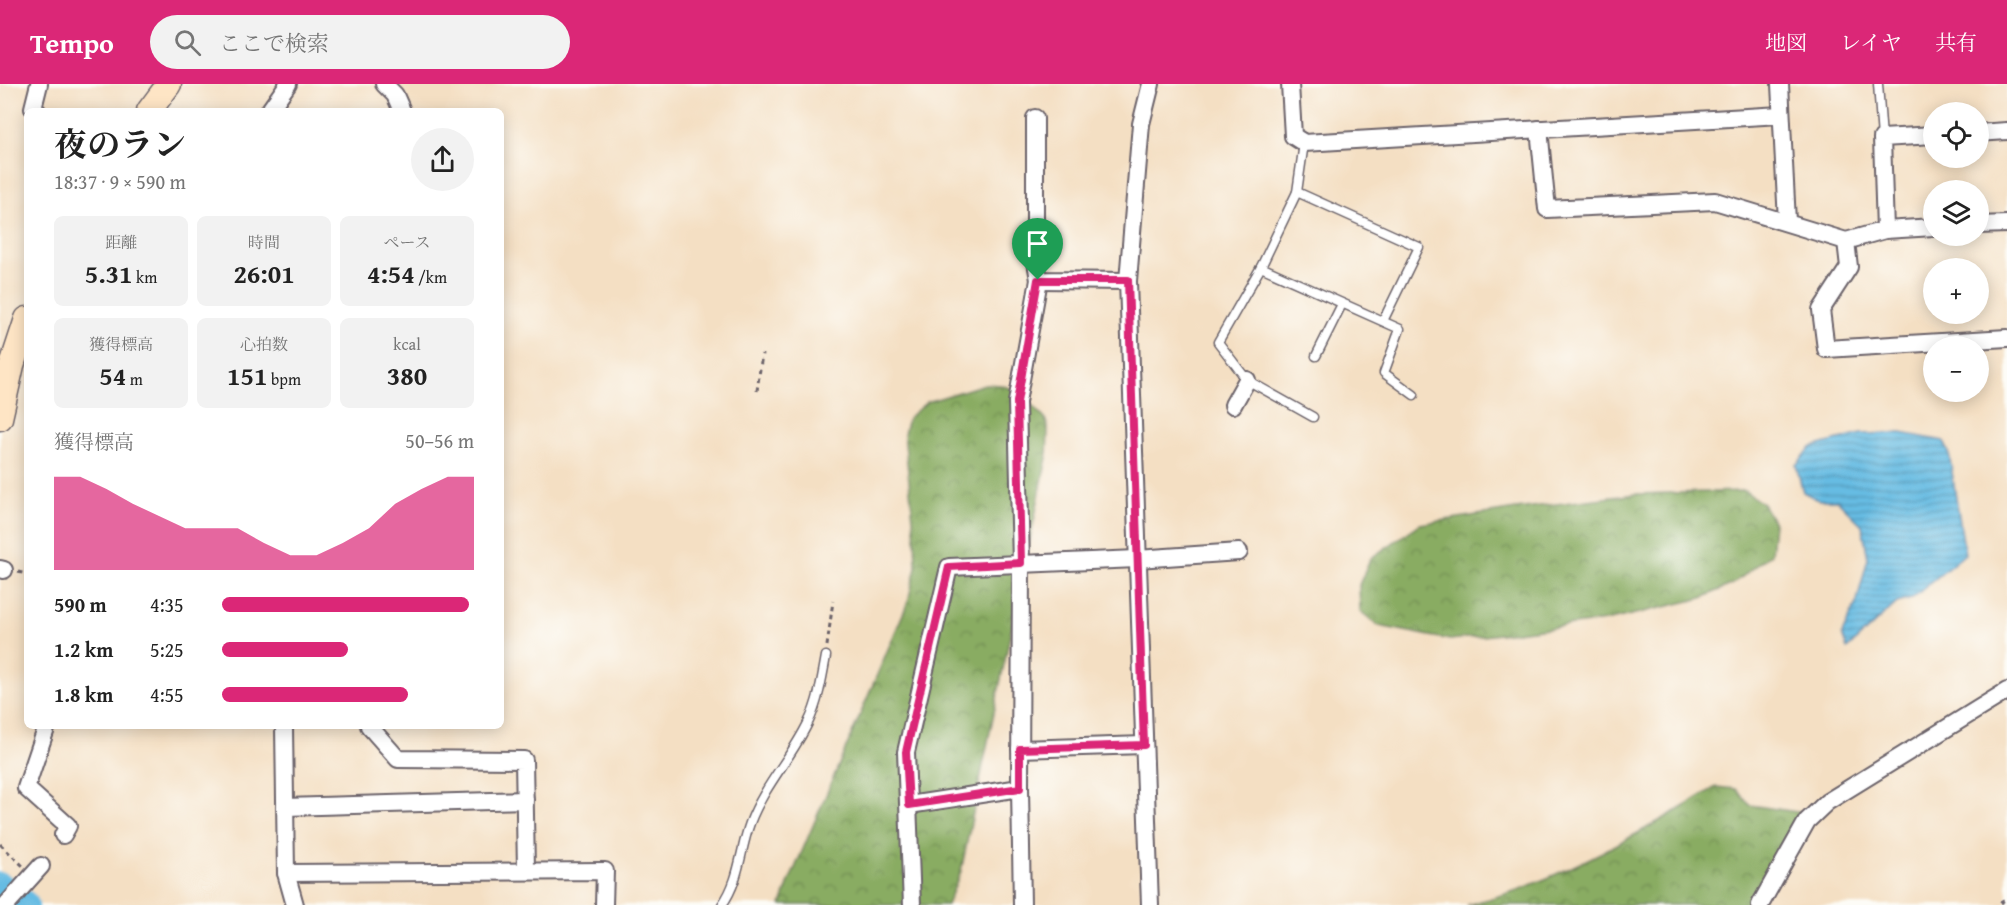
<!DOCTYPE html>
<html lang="ja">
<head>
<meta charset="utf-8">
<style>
  :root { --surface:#fff; --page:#f2f2f2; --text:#222; --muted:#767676; --accent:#db2777 }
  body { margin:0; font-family:"Gentium Book Plus","Noto Serif JP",serif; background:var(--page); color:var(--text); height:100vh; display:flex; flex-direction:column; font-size:22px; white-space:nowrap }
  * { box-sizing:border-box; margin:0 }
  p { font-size:20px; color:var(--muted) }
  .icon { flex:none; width:33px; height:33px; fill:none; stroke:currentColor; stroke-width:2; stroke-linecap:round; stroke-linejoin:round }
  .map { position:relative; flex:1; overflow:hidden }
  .side { position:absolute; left:24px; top:24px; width:480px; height:621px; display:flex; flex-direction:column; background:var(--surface); border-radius:9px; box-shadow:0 3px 15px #0003 }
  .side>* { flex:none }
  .fabs { position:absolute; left:1923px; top:18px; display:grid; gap:12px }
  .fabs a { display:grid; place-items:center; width:66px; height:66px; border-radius:50%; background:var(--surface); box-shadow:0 3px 15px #0003; font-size:30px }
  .pin { position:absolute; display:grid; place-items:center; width:51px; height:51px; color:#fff; margin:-62px -26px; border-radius:50% 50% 50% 0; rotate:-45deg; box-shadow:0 0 6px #0007 }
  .pin .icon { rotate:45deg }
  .round { display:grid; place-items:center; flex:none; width:63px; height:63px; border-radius:32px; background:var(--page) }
  .headline { display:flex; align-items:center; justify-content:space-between; height:102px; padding:0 30px }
  h1 { font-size:33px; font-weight:700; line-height:45px }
  .stats { display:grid; grid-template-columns:repeat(3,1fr); gap:9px; height:102px; padding:6px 30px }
  .stats div { display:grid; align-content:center; border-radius:9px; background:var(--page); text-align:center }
  .stats b { font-size:26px; font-weight:700 }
  .stats small { font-size:16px; font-weight:400 }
  .stats p { font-size:16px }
  .chart { height:168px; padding:12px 30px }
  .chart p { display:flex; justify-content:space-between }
  .chart svg { width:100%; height:108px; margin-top:6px; fill:var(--accent); opacity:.7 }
  ul { padding:0 30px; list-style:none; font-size:20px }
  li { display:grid; grid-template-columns:96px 72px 1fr; align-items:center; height:45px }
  li i { height:15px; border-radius:8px; background:var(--accent) }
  header { display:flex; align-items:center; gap:36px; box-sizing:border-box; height:84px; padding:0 30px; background:var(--accent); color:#fff }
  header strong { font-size:28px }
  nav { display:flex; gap:33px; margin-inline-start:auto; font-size:21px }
  .search { width:420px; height:54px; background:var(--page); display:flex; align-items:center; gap:15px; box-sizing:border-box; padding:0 21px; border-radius:33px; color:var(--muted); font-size:22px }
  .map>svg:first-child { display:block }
  .forest { fill:url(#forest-crowns); stroke:#56674e; stroke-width:1.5 }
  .water { fill:url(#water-rules); stroke:#446f8f; stroke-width:1.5 }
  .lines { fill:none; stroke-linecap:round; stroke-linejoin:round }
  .river { stroke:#66bce3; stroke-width:28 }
  .lane-casing { stroke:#6c646b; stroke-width:11 }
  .street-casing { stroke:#6c646b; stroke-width:20 }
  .secondary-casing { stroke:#6c646b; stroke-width:27 }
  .path { stroke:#6c646b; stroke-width:3; stroke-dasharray:4.5 4.5; stroke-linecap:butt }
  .lane { stroke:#fff; stroke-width:8 }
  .street { stroke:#fff; stroke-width:16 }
  .secondary { stroke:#fee5c5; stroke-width:24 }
  .route-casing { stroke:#fff; stroke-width:12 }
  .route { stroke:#db2777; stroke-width:8 }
</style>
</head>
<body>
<header>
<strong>Tempo</strong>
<div class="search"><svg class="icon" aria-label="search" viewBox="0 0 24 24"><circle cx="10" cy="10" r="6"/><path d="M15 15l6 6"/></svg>ここで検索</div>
<nav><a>地図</a><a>レイヤ</a><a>共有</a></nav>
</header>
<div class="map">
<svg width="2007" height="821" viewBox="0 0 2007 821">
  <defs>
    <pattern id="forest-crowns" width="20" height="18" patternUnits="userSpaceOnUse" patternTransform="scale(1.5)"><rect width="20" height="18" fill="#89ac62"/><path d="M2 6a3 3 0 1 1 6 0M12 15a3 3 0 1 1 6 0" fill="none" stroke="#708c52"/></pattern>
    <pattern id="water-rules" width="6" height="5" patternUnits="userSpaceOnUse" patternTransform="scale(1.5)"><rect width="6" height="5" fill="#66bce3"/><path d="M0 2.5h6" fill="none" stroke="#5498b9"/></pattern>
  </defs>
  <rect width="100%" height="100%" fill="#fdfcf7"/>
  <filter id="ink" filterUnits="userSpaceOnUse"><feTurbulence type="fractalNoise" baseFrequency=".0167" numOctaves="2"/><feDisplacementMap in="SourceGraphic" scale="12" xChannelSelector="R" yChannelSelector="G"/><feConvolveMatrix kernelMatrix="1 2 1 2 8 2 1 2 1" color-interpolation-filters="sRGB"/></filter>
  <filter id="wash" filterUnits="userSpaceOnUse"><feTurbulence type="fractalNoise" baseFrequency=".008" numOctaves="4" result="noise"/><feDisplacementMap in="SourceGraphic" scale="24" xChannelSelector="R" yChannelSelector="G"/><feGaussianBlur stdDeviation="1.35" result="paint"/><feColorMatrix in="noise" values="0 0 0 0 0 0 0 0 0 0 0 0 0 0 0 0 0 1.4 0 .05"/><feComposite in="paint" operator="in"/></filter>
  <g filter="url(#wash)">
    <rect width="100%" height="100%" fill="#f4dfc3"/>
    <g class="forest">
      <polygon points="985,300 1001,301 1018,307 1045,335 1048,343 1047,374 961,787 947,821 781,821 789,798 908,518 916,483 915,454 904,350 908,334 927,318"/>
      <polygon points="1745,407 1763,420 1774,439 1771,470 1733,500 1702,514 1606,537 1450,556 1379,542 1360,527 1359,501 1371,474 1420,440 1516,425 1636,410"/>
      <path d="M1716,703L1736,705L1750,721L1804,729L1776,774L1756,821H1467C1487,815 1509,810 1528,802C1592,777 1658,739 1716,703Z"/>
    </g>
    <polygon class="water" points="1901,349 1944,357 1949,369 1965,470 1911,515 1897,519 1847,565 1842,550 1857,517 1868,474 1862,441 1837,416 1818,416 1803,408 1796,381 1812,363 1861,350"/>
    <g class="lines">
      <polyline class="river" points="0,802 25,821"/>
    </g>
  </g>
  <g filter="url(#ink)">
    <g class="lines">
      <g class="lane-casing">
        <g id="lane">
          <polyline points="1878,0 1882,54"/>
          <polyline points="1304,59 1297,108 1261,183 1218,258 1247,296 1313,333"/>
          <polyline points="1297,108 1419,163 1383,237"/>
          <polyline points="1261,183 1400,245 1384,289 1414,311"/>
          <polyline points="1316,272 1342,220"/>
          <path d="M722,821C740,796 740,766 750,739C764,702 791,674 808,639C818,619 822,595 826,572"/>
        </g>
      </g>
      <g class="street-casing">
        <g id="street">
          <polyline points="384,0 395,11 402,27"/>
          <polyline points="1290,0 1293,52 1304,59 1781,31"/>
          <polyline points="1780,0 1787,138"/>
          <polyline points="37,27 33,24 39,0"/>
          <polyline points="269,27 288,0"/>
          <polyline points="1035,34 1035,172 1039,196 1128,197"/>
          <polyline points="1539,45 1547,125 1715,117 1846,157 1885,146 1934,143"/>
          <polyline points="1978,49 2007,47"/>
          <polyline points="1978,141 2007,140"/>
          <polyline points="1885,146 1882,54 1934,51"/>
          <polyline points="1846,157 1849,183 1821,226 1826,265 2007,254"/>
          <polyline points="1233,321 1247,296"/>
          <polyline points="0,485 4,486"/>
          <polyline points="47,642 26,704 68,742 63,751"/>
          <polyline points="284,642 286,789 295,821"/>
          <polyline points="369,642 398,675 524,676 526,786"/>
          <polyline points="1020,665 1144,661"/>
          <polyline points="909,721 1020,704"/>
          <polyline points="285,723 525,716"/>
          <polyline points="286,789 605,787 604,821"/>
          <polyline points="6,821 41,782"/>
          <polyline points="912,821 906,668 949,483 1137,475 1239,468"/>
          <polyline points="1022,821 1020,704 1021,479 1017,318 1039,196"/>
          <polyline points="1150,821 1128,197 1141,40 1151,0"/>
          <polyline points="1760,821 1807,737 1827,718 2007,607"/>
        </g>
      </g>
      <g class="secondary-casing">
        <g id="secondary">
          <polyline points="149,27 169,0"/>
          <polyline points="0,334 12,281 27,235"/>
        </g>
      </g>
      <g class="path">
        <polyline points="757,307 762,270"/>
        <polyline points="18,488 27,490"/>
        <polyline points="827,562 833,517"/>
        <polyline points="0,760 23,782"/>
        <polyline points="2000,819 2007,815"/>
      </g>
      <use href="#lane" class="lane"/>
      <use href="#street" class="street"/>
      <use href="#secondary" class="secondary"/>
    </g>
  </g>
  <g class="lines" filter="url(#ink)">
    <g class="route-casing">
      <polygon id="route" points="1038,196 1128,196 1144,661 1020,665 1020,704 909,721 906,668 949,483 1021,479 1017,318"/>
    </g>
    <use href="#route" class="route"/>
  </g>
</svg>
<div class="fabs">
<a><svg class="icon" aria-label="locate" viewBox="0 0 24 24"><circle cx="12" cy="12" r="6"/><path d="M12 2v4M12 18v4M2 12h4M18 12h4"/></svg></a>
<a><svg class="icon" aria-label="layers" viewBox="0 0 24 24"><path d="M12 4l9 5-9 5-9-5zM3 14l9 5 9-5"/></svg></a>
<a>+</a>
<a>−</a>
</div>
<div class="pin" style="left:1038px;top:196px;background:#1e9e55"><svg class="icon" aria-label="arrive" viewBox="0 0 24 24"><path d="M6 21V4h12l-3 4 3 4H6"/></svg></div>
<section class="side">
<div class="headline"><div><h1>夜のラン</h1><p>18:37 · 9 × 590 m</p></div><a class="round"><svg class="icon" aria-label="share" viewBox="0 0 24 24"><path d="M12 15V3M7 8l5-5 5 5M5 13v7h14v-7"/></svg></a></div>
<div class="stats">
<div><p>距離</p><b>5.31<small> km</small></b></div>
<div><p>時間</p><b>26:01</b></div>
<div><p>ペース</p><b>4:54<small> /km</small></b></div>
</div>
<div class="stats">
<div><p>獲得標高</p><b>54<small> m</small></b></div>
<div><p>心拍数</p><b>151<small> bpm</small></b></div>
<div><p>kcal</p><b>380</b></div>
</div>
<div class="chart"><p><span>獲得標高</span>50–56 m</p>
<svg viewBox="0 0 160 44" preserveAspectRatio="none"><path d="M0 44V6L10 6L20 11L30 17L40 22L50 27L60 27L70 27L80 33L90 38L100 38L110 33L120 27L130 17L140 11L150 6L160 6V44z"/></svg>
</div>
<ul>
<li><b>590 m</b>4:35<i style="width:98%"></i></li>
<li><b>1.2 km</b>5:25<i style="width:50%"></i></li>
<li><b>1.8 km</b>4:55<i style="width:74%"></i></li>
</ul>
</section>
</div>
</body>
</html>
